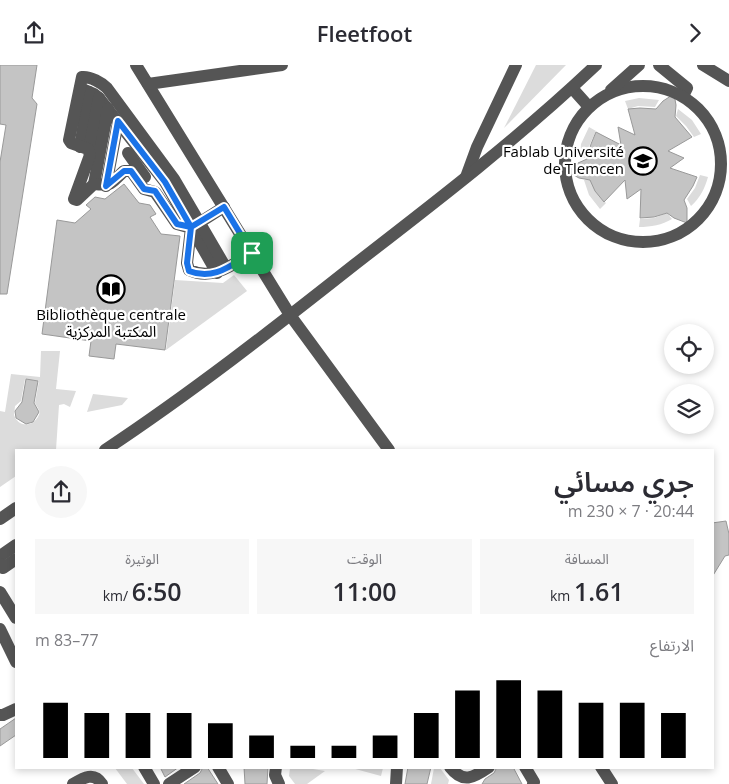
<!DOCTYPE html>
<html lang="ar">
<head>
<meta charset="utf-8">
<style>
  :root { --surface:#fff; --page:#f7f7f7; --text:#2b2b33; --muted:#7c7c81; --accent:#000 }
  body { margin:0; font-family:"Open Sans","Noto Sans Arabic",sans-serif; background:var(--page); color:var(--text); direction:rtl; height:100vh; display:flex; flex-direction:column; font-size:19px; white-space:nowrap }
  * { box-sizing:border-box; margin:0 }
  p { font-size:16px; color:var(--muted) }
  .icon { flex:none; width:28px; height:28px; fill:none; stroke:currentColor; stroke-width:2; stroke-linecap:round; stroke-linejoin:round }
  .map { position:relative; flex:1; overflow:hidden; direction:ltr }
  .details { position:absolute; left:15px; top:384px; width:699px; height:320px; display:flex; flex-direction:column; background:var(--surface); border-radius:0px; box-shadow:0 2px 8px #0003; direction:rtl }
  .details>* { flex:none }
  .controls { position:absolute; left:664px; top:259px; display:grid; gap:10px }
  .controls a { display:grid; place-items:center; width:50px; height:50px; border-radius:50%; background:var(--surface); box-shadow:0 2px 8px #0003; font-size:25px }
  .pin { position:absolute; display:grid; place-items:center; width:42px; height:42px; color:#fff; margin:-21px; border-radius:10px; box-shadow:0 2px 8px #0006 }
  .round { display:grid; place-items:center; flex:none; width:52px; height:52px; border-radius:26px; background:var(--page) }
  .summary { display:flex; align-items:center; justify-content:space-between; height:85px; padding:0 20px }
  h1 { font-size:28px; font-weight:600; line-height:38px }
  .metrics { display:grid; grid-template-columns:repeat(3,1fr); gap:8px; height:85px; padding:5px 20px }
  .metrics div { display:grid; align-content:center; border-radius:0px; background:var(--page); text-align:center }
  .metrics b { font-size:25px; font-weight:600 }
  .metrics small { font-size:14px; font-weight:400 }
  .metrics p { font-size:14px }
  .chart { height:140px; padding:10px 20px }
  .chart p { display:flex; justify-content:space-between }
  .chart svg { width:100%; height:90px; margin-top:5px; stroke:var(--accent); stroke-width:6 }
  header { display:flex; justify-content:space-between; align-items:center; height:65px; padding:0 20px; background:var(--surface); font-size:22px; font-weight:600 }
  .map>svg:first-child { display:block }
  .green { fill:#dcdcdc; fill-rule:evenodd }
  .building { fill:#c4c4c4; stroke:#999 }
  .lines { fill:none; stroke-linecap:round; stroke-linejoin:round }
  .minor { stroke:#555; stroke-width:12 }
  .route-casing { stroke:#fff; stroke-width:10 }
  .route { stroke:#1a73e8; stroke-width:6 }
  .labels { text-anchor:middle; stroke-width:4.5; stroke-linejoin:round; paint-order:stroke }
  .poi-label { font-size:15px; fill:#000; stroke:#fff; text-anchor:end }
</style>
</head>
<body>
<header><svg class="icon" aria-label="forward" viewBox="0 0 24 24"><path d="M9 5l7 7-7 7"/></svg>Fleetfoot<svg class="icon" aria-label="share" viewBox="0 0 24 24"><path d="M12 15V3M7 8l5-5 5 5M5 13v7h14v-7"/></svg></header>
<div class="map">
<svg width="729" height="719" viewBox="0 0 729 719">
  <rect width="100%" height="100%" fill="#fff"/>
  <g class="green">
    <polygon points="536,0 566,0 504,63"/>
    <polygon points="639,33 659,35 655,42 638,41 628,44 625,36"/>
    <polygon points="678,44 692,55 701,69 694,72 686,61 676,51"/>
    <polygon points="589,62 596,66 590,79 587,92 580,94 581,79"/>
    <path d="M700,110L708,112C705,123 700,133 691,141L687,134L695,123Z"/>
    <polygon points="584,115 591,115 601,133 606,138 600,144 589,130"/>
    <path d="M667,148L672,154C662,160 651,162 639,162L640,154L654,153Z"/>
    <polygon points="234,210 247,226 166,285 175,215 223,218"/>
    <path d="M41,286H60L56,324L76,326L70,342L64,339L59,340L56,385H16V411L0,422V346L5,347L11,309L40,312ZM25,314L39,316L35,338L40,347C36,362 19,364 14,350L15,341L21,336Z"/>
    <polygon points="93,329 128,333 122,340 87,347"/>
    <polygon points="348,702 383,702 383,703 381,711"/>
    <polygon points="115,703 132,703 144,719 127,719"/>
    <polygon points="290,703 307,703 325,706 307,719 295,719 289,711"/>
    <polygon points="434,703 440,703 449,715 448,719 431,719"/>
  </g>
  <g class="building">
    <polygon points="0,0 37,0 32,33 37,39 7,229 0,229 0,97 6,60 0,59"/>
    <polygon points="674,29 676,40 675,52 692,72 668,86 684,93 670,103 697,112 693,121 684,135 687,143 687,158 674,153 667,148 654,152 640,153 641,124 627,134 625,115 604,137 595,126 590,115 579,113 568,107 578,98 587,94 591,79 596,67 621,80 618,62 635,70 628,44 640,43 656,44 663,36"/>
    <polygon points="124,119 139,138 150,140 156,149 150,152 161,169 180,171 165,285 116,279 114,294 89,291 91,276 42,269 57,155 75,158 91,144 86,140 95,132 105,134"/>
    <polygon points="26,314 38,316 34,338 39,347 33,357 26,359 16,353 15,346 22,337"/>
    <polygon points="726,456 729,469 729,490 725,491 712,512 712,458"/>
    <polygon points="16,653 16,670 0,681 0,664"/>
    <polygon points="160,702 179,702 165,712"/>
    <polygon points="203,702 207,702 218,719 184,719 200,708"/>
    <polygon points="244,702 268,702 267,719 245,719"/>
    <polygon points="408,702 431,702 427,719 405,719"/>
    <polygon points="497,702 513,702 522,719 482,719 485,714 494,708"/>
  </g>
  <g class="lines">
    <g class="minor">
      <polyline points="136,0 290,250 389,385"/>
      <polyline points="659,0 687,23 683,31"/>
      <polyline points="703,0 729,16"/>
      <polyline points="148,19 282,0"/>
      <circle cx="643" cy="99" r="78"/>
      <polyline points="80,23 94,29 99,33 165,117 217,208"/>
      <polyline points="572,23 589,42"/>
      <polyline points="611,25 639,0"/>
      <polyline points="80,82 89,27"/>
      <polyline points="89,85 99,33"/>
      <polyline points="128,88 145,112"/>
      <polyline points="466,112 477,82 516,0"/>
      <polyline points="94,119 108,44"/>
      <polyline points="106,121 118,57"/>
      <polyline points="194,161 224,142"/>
      <path d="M226,203L174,114L107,23C102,18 90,11 82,12L69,75L71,78L88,84L90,90L74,134L77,135L94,119C113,121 110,119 124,106H131L144,124L155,127L177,159L191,163L187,198L189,205C213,216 232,200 252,188"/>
      <path d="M105,385C191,328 273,264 354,200C437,136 520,72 596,0"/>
      <polyline points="0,454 16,443"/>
      <polyline points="0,491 16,480"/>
      <polyline points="0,499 3,503 16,494"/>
      <polyline points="0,527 16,553"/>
      <polyline points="0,564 16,597"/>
      <polyline points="0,650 3,650 16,644"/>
      <polyline points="144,702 154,719"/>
      <polyline points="218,702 228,719"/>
      <polyline points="276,702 275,710 279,719"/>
      <path d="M450,702C463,719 473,713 489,702"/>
      <polyline points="525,702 534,717 533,719"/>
      <polyline points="601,702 612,719"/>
      <path d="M73,719C83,713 94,706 102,719"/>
      <polyline points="169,719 195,702"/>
      <polyline points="396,719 397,702"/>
    </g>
  </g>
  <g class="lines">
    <g class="route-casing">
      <path id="route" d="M252,188L224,142L191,162L177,159L155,126L144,124L131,106H124L106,121L118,56L165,117L191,162L187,198L189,206C214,216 231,200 252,188"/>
    </g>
    <use href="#route" class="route"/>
  </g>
  <defs>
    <g id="university-ring" transform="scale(1.4375)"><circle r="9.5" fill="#fff" stroke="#000" stroke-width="1.5"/><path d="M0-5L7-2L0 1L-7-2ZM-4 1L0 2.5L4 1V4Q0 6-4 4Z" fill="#000"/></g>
    <g id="library-ring" transform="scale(1.4375)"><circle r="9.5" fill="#fff" stroke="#000" stroke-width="1.5"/><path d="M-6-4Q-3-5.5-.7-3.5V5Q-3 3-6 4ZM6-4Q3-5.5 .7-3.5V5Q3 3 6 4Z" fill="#000"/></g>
  </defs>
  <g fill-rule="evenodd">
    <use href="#university-ring" x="643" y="96"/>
    <use href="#library-ring" x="111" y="224"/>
  </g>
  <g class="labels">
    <g class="poi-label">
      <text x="624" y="92">Fablab Université<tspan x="624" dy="17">de Tlemcen</tspan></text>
      <text x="111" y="255" text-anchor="middle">Bibliothèque centrale<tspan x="111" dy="17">المكتبة المركزية</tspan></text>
    </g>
  </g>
</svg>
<div class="controls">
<a><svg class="icon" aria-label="locate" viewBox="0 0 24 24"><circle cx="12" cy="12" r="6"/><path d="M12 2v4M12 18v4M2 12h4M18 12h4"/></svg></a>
<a><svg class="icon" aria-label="layers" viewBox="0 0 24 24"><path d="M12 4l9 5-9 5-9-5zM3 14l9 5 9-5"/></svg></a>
</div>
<div class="pin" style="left:252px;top:188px;background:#1e9e55"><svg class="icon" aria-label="arrive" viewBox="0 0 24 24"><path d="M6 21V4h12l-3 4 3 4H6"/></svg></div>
<section class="details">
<div class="summary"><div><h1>جري مسائي</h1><p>20:44 · 7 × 230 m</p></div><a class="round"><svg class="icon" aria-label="share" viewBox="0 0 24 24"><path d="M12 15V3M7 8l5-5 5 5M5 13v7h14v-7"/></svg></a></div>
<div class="metrics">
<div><p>المسافة</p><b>1.61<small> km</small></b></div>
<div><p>الوقت</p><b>11:00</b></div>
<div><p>الوتيرة</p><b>6:50<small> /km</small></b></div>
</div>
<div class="chart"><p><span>الارتفاع</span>77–83 m</p>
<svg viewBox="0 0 160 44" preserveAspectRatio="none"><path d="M5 44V17M15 44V22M25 44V22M35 44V22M45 44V27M55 44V33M65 44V38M75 44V38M85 44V33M95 44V22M105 44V11M115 44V6M125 44V11M135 44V17M145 44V17M155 44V22"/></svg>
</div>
</section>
</div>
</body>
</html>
